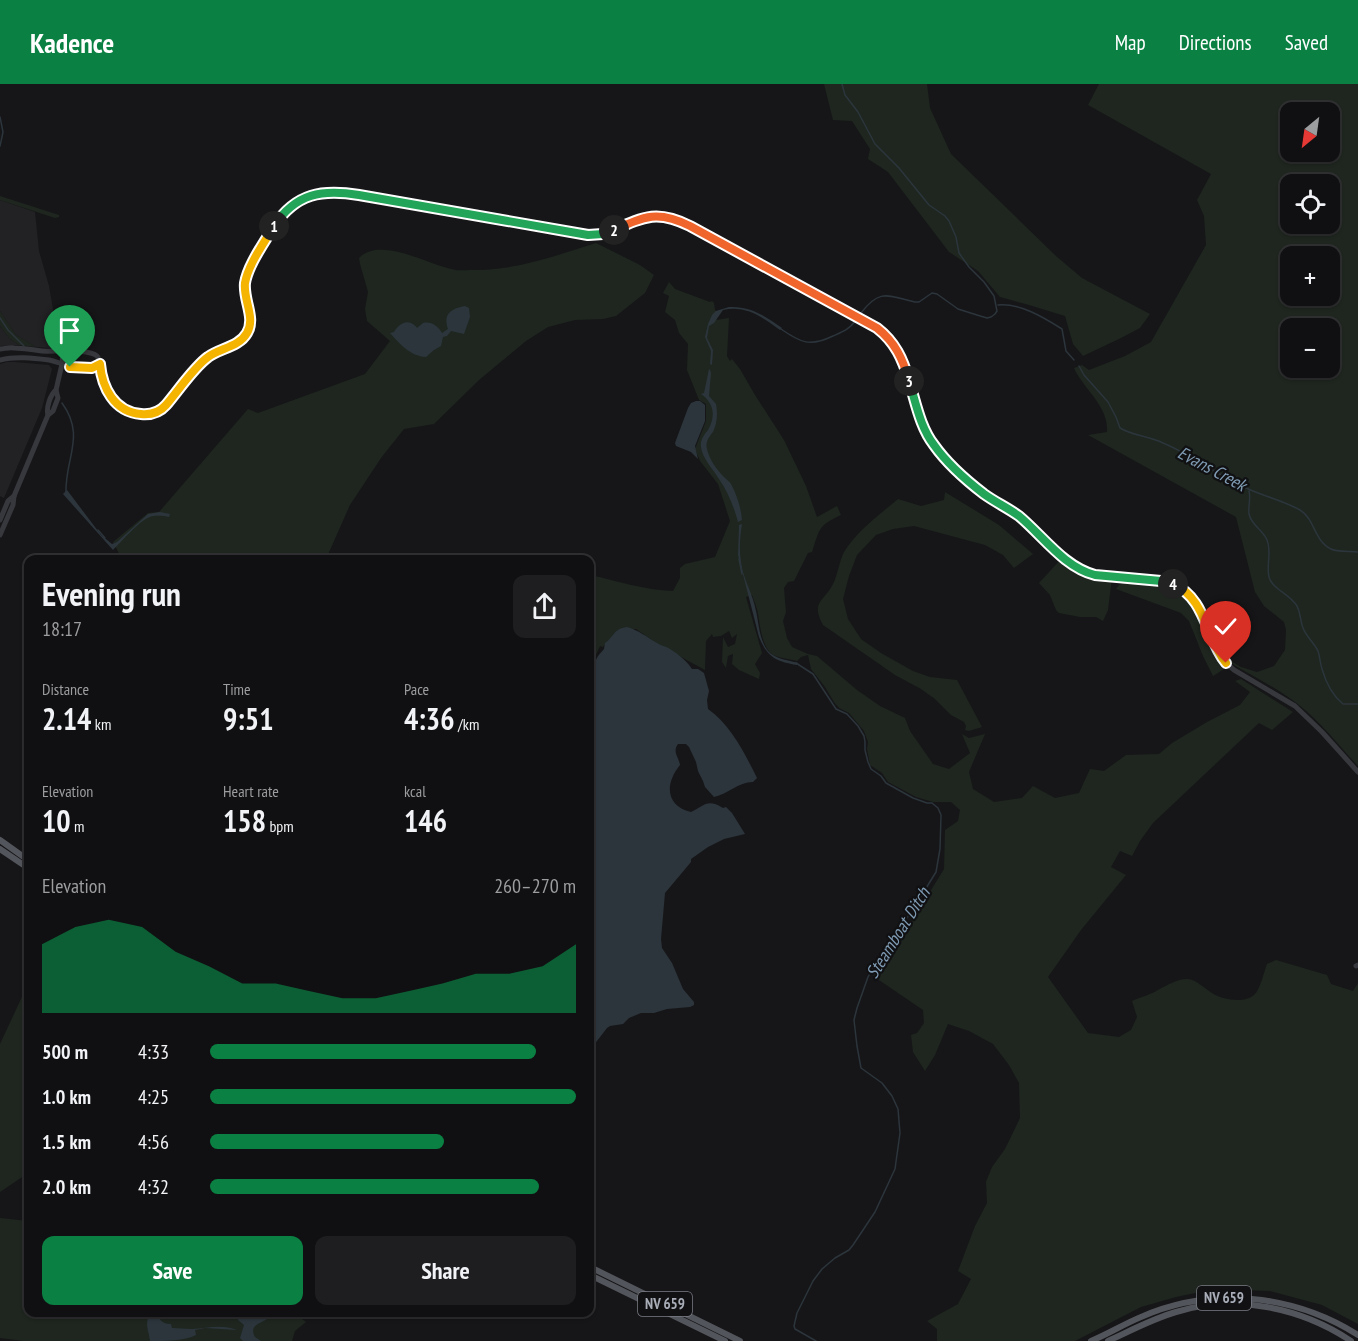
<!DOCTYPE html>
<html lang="en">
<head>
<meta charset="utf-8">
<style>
  :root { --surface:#101012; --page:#1e1e20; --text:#f1f3f6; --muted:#9c9d9f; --line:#303032; --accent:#0b8043 }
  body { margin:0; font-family:"PT Sans Narrow",sans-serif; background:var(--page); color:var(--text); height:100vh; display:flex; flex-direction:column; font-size:22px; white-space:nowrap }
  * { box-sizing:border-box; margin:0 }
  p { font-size:20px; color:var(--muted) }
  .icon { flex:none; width:33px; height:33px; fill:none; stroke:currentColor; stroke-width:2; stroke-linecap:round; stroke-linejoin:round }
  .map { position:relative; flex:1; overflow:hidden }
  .panel { position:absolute; left:24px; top:471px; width:570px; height:762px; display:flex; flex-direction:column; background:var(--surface); border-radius:12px; box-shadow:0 2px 4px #0004,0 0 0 2px var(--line) }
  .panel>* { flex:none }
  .needle { width:39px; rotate:209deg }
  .controls { position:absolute; left:1280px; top:18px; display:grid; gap:12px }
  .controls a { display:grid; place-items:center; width:60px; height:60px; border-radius:12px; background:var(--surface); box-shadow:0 2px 4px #0004,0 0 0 2px var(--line); font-size:30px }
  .pin { position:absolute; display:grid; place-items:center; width:51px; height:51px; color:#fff; margin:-62px -26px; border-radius:50% 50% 50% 0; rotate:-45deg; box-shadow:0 0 6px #0007 }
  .pin .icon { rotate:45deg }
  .km { position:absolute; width:30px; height:30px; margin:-15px; border-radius:50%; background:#222; color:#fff; font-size:16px; line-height:30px; text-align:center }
  .round { display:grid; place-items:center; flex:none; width:63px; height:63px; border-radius:12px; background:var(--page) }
  .summary { display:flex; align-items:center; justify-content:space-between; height:102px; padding:0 18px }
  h1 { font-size:33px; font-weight:800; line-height:45px }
  .metrics { display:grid; grid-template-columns:repeat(3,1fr); gap:9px; height:102px; padding:6px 18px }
  .metrics div { display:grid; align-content:center }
  .metrics b { font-size:30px; font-weight:800 }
  .metrics small { font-size:16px; font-weight:400 }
  .metrics p { font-size:16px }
  .chart { height:168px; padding:12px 18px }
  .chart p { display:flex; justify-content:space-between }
  .chart svg { width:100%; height:108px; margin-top:6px; fill:var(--accent); opacity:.7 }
  .cta { display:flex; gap:12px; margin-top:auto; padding:12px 18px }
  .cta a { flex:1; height:69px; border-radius:12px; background:var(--accent); color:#fff; font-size:24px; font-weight:800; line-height:69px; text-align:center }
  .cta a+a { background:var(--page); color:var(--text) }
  ul { padding:0 18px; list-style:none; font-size:20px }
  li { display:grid; grid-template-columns:96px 72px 1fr; align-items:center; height:45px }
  li i { height:15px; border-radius:8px; background:var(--accent) }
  header { display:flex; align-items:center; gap:36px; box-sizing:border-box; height:84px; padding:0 30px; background:var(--accent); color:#fff }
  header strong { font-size:28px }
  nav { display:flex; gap:33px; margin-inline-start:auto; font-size:21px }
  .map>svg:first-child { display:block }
  .built { fill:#222225 }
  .green { fill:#1e261f; fill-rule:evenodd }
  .water { fill:#2c353c }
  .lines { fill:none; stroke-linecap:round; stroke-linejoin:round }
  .stream { stroke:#2c353c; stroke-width:1.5 }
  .tertiary { stroke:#37383d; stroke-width:5 }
  .primary { stroke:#53555c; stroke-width:6 }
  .split-1-casing { stroke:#fff; stroke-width:12 }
  .split-2-casing { stroke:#fff; stroke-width:12 }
  .split-3-casing { stroke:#fff; stroke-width:12 }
  .split-4-casing { stroke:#fff; stroke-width:12 }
  .split-5-casing { stroke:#fff; stroke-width:12 }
  .split-1 { stroke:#f5b400; stroke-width:8 }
  .split-2 { stroke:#22a559; stroke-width:8 }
  .split-3 { stroke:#f0652b; stroke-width:8 }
  .split-4 { stroke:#22a559; stroke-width:8 }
  .split-5 { stroke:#f5b400; stroke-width:8 }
  .labels { text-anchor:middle; stroke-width:4.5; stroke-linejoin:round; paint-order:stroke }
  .shield { fill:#111113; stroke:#7b7e86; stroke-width:1.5 }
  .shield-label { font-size:15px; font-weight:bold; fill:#a8adb8 }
  .water-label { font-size:18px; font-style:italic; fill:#7f9bb3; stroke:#111113 }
</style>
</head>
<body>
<header>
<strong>Kadence</strong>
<nav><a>Map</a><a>Directions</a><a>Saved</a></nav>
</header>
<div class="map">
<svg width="1358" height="1257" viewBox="0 0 1358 1257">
  <rect width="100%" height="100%" fill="#161618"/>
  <g class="built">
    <polygon points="0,116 35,128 39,167 49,202 54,231 54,260 50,264 36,263 16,251 0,227"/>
    <polygon points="0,242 9,254 19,261 0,262"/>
    <polygon points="7,278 15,278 49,281 52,285 42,324 4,414 0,412 0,280"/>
  </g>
  <g class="green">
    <polygon points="824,0 927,0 930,24 951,70 1056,172 1082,194 1150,230 1140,244 1121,254 1083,272 1073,260 1065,232 1029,221 1000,213 978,187 949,168 888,88 868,75 870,65 852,37 833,36"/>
    <path d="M1099,0H1358V682C1339,662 1321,638 1299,621C1279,605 1256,594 1234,581L1229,576L1241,583L1257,588L1274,582L1285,566L1286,546L1284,538L1264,522L1255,508L1236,433L1088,351L1107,348C1109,322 1084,306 1074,284L1082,281L1089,286L1125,272L1151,258L1206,161L1204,132L1197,116L1211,90L1088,21ZM1290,28H1329V68H1290ZM1290,100H1329V140H1290ZM1329,172V212H1290V172ZM1290,244H1329V284H1290Z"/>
    <polygon points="0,112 59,131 59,133 55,134 0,116"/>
    <path d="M596,159L640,181L654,191L645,209L616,232L603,235L575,236L548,243L526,257L479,296L434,340L404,345L381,374L350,421L326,475H122L113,458L148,429L159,428L248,325L258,329L365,290L390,257L367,237L365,225L368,208L360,180L359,174C380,152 427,180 451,185C457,187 464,186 470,186C514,187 555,172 596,159Z"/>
    <path d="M669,198L675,205L710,218L712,217L714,219L715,226L719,230L716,236L729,234L727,272L730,277L732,275L740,285L755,311L784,356L806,402L817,433L837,422L841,431C818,442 820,444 812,468L808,469L794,497L788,498L784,504L786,528L783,537L787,554L792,563L808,570L817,572L857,606L880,622L905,634L910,647L933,680L949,685L970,669L962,650L969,654L985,650L969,688L973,705L994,718L1022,714L1033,702L1055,714L1079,709L1090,685L1104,687L1126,671L1159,670L1172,659L1207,638L1240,621L1250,608L1235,597L1241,595L1293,628L1272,646L1259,639L1153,739L1140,757L1132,772L1120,767L1111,783L1126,791L1081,846L1048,893L1088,949L1119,953L1131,946L1137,933L1132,917C1141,913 1150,911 1158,906C1168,901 1176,895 1188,895C1197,896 1205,905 1212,909C1222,916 1246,920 1255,910C1260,905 1264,888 1267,880L1276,876L1327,891L1331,900L1353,907L1358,899V1240L1322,1221L1270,1207L1214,1205L1176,1213L1141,1223L1075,1257H937V1245L927,1237L958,1220L971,1195L958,1187L975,1142L987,1119L986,1098L992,1083L1005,1065L1020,1034L1019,999L1009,981L993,960L969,947L948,940L935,971L925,987L913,968L911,951L917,949L924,939L923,926L873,892L917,829L944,785L945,746L958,737L960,726L951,718H933L916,713L888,698L882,689L870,681L867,665L868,658L864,647L849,629L839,624L834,618L825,603L811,585L808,571L801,573L797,577C790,575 780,574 773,571C762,564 760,541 758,530C757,523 754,517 752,511L746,513L762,569L755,580L760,589L759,595L739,586L732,580L733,570L728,572L726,584L722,578L723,553L728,563L735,560L737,550L732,554L729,547L721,552L713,553L712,550L706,557L705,586L659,561L636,545L618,546L603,563L600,562L590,584V491C618,497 644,506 673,507L680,494V484L685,480L715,473L730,437L718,400L700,377L695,365L706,337V320L699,316L687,286L688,260L679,249L675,236L665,228L669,212L663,209Z"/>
    <polygon points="0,227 16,251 36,263 19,261 9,254 0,242"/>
    <path d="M945,408L999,441L1033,470L1014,484L1003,471L985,461L914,442L893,445L876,451L857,471L849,492L843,515L848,535L861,555L881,569L913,587L930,593L957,596L982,643L969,647L965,646L966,642L964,638L951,631L935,615L921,605L895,591L823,541C810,517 825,517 833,500C838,490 839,478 844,468C857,447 879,431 898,415L921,422L944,416Z"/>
    <polygon points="1063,473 1086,488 1112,493 1108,526 1103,537 1096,533 1080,533 1059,529 1056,526 1050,511 1039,499"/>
    <path d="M1123,499C1140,500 1159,500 1175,506C1196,515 1203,551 1213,569C1217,575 1220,580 1224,585L1213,592L1203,572L1189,537L1181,529L1116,505L1119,501Z"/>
    <polygon points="28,900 28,1089 0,1108 0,960"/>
    <polygon points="0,1134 28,1137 28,1228 307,1229 302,1235 306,1238 295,1247 292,1257 24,1257 0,1254"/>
  </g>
  <g class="water">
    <path d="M465,222L469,224L470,233L464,250L451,247L447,252L443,253L441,262L434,266L426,273C410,272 400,260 390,249L394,248C397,242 405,236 411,239C412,239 417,243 417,244L423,239C431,237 438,242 442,249L448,245C443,229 451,225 465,222Z"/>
    <path d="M729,223C751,222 765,232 782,244L780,246C762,233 746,221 723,226L714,239L709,242L707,254L713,266L712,281L710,280L711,267L705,253L708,240L712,231L716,227Z"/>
    <path d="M709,285L710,286L711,289L709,312L716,320C718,329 717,340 713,348C709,353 705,358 707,365C709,375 717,386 724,393C726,395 730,398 731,400C737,411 741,424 742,436L738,438C734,423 728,408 719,395C713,385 702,374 701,363C700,356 704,351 708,346C716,332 714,319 701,310L704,309Z"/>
    <polygon points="696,317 700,317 705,321 705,337 695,362 698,375 691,368 676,362 675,359 688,324 691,319"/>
    <path d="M67,406L101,451L112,460L117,458L148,430L160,428L170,430L169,433C164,432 155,431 150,433C140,436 121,458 113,466L63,410Z"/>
    <path d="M742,440C740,453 739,465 741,478C743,495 753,510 756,527C759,540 759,555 768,567C775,575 788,576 798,579L797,581C776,577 768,574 759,553L738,471L739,441Z"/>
    <path d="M627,543C638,546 647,553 657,559C661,562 666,562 670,565C678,570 687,577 692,585H698L704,589L709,607L707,616L708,625C731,641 745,670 757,694L753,698C738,698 728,710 714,713L705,703L703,697L698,687L696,678L689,663L686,660H678C672,668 679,673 680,681C665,699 665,722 691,728C704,722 707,714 723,724L726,723L732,729L745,750L724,755L708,763L691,775V778L665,809L661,855L662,864L672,879L683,905L694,918V921L690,923L667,925L654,929H641L629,934L623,940L610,942L607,944L590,966V587L598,572L604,565L605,559C615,552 613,545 627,543Z"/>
    <path d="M152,1228L157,1229C159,1237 164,1240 171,1240L172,1244C178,1244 185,1245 192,1245C206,1244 223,1240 237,1246L205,1244L195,1246L196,1251C185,1257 165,1257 150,1257C149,1246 143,1238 152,1228Z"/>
    <path d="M240,1229H273C267,1240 247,1238 255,1253L261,1257H243L240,1254L244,1241L238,1236Z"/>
  </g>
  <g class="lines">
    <g class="stream">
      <path d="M842,0L845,11L858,28L875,60L899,84L929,121L945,132L949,137L956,153L959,169L969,183L984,198L994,212L997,227L995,230L991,233L987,234L977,231L958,225L937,210L932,209L919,218H915C888,212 880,204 861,229"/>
      <polyline points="0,33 3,48 0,62"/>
      <path d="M998,221C1020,219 1043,233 1062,245L1066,267L1074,276"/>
      <polyline points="0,234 8,246 24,262"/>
      <path d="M781,245C801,259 810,263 833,252C842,248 850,245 856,236"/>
      <path d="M1079,282L1084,291L1108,318L1116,333L1120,344C1133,352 1149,352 1163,359C1192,371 1216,390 1244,403C1262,412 1282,416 1300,426C1315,435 1314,457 1331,465C1336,468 1351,467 1358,468"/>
      <path d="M62,319C86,352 65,374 66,408"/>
      <path d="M1249,407C1251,415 1248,422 1249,430C1251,441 1263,446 1267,456C1272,468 1266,482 1269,493C1272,505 1290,510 1297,522C1301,530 1300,536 1303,544C1306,552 1314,559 1318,567C1320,573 1320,579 1322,585C1326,599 1332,611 1343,620H1358"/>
      <polyline points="98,446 105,454"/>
      <polyline points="739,475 742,490"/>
      <polyline points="796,579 813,590 836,625 847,630 858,642 864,652 865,658 865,666 868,678 871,685 881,692 886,699 913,714 927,719 932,719 938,724 941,731 940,765 936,788 912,827 890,857 872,886 868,893 857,924 854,936 857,962 861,984 882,999 892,1012 898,1025 900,1049 895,1085 875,1128 853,1161 849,1166 835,1174 822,1185 813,1197 797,1229 794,1242 795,1245 816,1257"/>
    </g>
    <g class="tertiary">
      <path d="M0,265C4,265 9,263 14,264C23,264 33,266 42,267C53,268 89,264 97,272C101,276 100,281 100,286C104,308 117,329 141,330C151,331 159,329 166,322C179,307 197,279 212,270C224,263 240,261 247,249C256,233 243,215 245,199C247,185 256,173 263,162C285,123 302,103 350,109L588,151C600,151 610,148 621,143C650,130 661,128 690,142C734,166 778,190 822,214C845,226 874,236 891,257C911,282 912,317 925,346C934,367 952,382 969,397C985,411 1004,420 1020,434C1042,451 1064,482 1091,490C1120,499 1160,488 1184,506C1209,525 1208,566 1234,586L1295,622L1322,648L1358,688"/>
      <path d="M0,276C15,272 33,274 49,276C64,279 86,292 100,280"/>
      <polyline points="48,331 53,327 58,314 56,306 62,280 63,267"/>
      <polyline points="0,436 8,417 14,412"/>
      <path d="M0,451L13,421L14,412L48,331C46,324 50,311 56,306"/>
      <polyline points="1356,882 1358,881"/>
    </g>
    <g class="primary">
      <polyline points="0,756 28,776"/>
      <polyline points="0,765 28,784"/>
      <polyline points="590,1183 740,1257"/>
      <polyline points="590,1191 725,1257"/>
      <path d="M1091,1257C1108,1250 1124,1240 1141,1233C1212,1202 1293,1210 1358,1251"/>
      <path d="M1108,1257C1130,1247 1152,1235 1176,1228C1235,1210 1300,1223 1351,1257"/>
    </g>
  </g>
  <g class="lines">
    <g class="split-1-casing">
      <path id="split-1" d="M70,283L92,284L100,280C102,303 114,328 141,330C151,331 159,329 166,321C178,307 194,283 208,273C220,264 239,263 247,249C256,234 243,216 245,199C248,181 264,159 274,142"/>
    </g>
    <g class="split-2-casing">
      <path id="split-2" d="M274,142C296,109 322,105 359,111L588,151L603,150L614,146"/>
    </g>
    <g class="split-3-casing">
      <path id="split-3" d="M614,146C645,132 658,126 690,142L877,244C895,258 903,275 909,297"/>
    </g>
    <g class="split-4-casing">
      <path id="split-4" d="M909,297C916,319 920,343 934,361C946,378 967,397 984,410C995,418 1008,424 1019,432C1043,452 1064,483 1095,491L1161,497L1173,500"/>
    </g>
    <g class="split-5-casing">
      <path id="split-5" d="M1173,500C1206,514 1206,555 1226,579"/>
    </g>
    <use href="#split-1" class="split-1"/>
    <use href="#split-2" class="split-2"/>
    <use href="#split-3" class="split-3"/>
    <use href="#split-4" class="split-4"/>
    <use href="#split-5" class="split-5"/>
  </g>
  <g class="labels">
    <g class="shield">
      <rect x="1197" y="1202" width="54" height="24" rx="4.5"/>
      <rect x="638" y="1208" width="54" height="24" rx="4.5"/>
    </g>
    <g class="shield-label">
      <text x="1224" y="1219">NV 659</text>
      <text x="665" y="1225">NV 659</text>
    </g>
    <g class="water-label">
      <text transform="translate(1212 385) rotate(28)" y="6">Evans Creek</text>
      <text transform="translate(898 849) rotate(-58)" y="6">Steamboat Ditch</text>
    </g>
  </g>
</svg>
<div class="controls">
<a><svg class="needle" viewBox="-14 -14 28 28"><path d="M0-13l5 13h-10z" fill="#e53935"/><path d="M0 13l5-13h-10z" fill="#9c9d9f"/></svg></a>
<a><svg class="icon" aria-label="locate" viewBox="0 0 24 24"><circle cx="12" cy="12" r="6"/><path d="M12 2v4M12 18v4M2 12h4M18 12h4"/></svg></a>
<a>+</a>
<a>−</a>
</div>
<div class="pin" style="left:70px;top:283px;background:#1e9e55"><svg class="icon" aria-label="arrive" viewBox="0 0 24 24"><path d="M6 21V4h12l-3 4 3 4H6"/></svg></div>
<div class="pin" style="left:1226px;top:579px;background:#d93025"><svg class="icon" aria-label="check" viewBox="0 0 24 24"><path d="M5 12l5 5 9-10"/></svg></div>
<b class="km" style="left:274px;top:142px">1</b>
<b class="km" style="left:614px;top:146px">2</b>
<b class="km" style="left:909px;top:297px">3</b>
<b class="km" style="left:1173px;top:500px">4</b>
<section class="panel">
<div class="summary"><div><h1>Evening run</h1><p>18:17</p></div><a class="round"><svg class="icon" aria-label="share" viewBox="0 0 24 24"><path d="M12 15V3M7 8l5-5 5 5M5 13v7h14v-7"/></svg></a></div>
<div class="metrics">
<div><p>Distance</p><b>2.14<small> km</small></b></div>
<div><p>Time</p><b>9:51</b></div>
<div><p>Pace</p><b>4:36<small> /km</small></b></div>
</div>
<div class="metrics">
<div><p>Elevation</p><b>10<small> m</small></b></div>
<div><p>Heart rate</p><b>158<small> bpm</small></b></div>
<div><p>kcal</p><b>146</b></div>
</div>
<div class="chart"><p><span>Elevation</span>260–270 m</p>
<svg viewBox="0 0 160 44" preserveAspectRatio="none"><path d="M0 44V16L10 9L20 6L30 9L40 19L50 25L60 32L70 32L80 35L90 38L100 38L110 35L120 32L130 28L140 28L150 25L160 16V44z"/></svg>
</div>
<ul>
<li><b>500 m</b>4:33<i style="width:89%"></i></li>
<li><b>1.0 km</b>4:25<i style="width:100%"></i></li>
<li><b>1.5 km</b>4:56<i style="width:64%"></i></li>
<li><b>2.0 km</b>4:32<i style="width:90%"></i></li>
</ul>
<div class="cta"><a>Save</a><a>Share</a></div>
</section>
</div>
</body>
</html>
